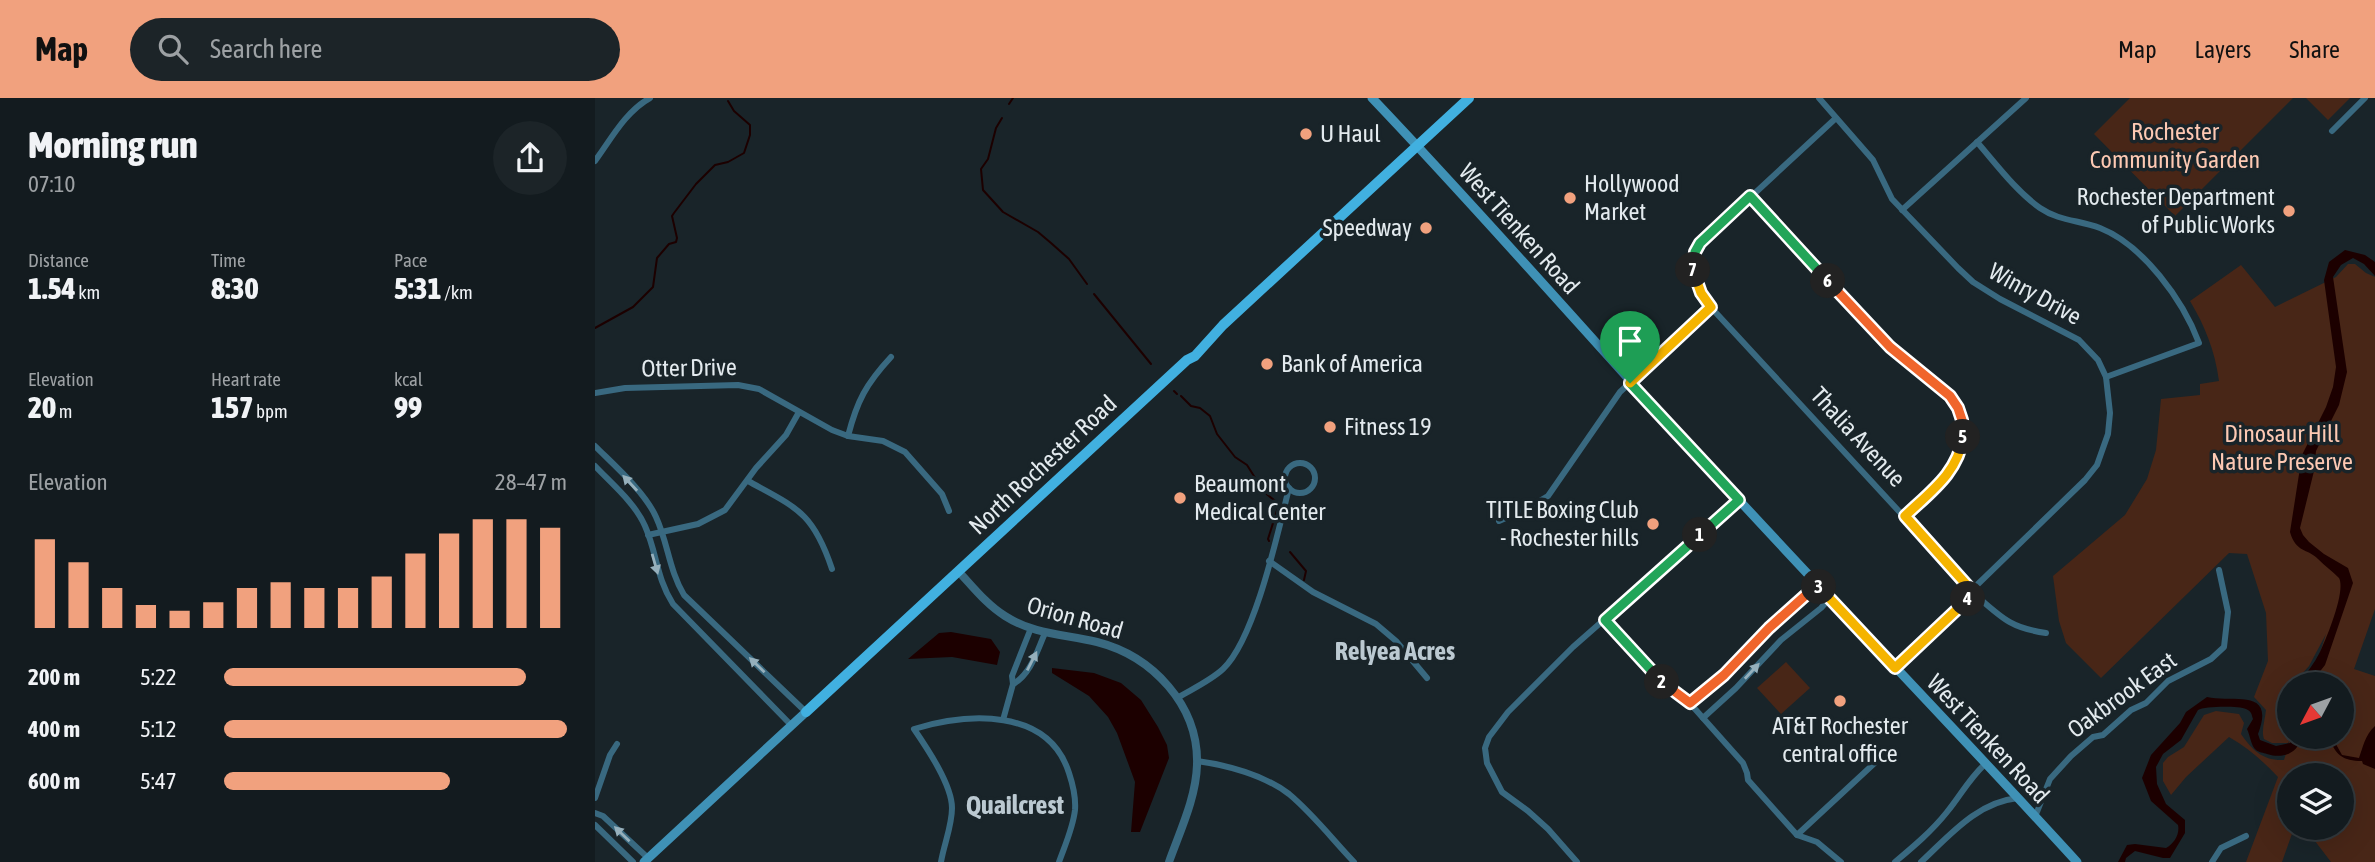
<!DOCTYPE html>
<html lang="en">
<head>
<meta charset="utf-8">
<style>
  :root { --surface:#131b1f; --page:#1c2428; --text:#f1f3f6; --muted:#9da1a4; --line:#32393d; --accent:#f1a17e }
  body { margin:0; font-family:"Asap Condensed",sans-serif; background:var(--page); color:var(--text); height:100vh; display:flex; flex-direction:column; font-size:26px; white-space:nowrap }
  * { box-sizing:border-box; margin:0 }
  p { font-size:23px; color:var(--muted) }
  .icon { flex:none; width:38px; height:38px; fill:none; stroke:currentColor; stroke-width:2; stroke-linecap:round; stroke-linejoin:round }
  .map { position:relative; flex:1; overflow:hidden }
  .drawer { display:flex; flex-direction:column; background:var(--surface); width:595px }
  .drawer>* { flex:none }
  .needle { width:46px; rotate:229deg }
  .tools { position:absolute; left:1682px; top:574px; display:grid; gap:14px }
  .tools a { display:grid; place-items:center; width:77px; height:77px; border-radius:50%; background:var(--surface); box-shadow:0 7px 28px #0002,0 0 0 2px var(--line); font-size:35px }
  .pin { position:absolute; display:grid; place-items:center; width:60px; height:60px; color:#fff; margin:-72px -30px; border-radius:50% 50% 50% 0; rotate:-45deg; box-shadow:0 0 7px #0007 }
  .pin .icon { rotate:45deg }
  .km { position:absolute; width:35px; height:35px; margin:-18px; border-radius:50%; background:#222; color:#fff; font-size:19px; line-height:35px; text-align:center }
  .round { display:grid; place-items:center; flex:none; width:74px; height:74px; border-radius:37px; background:var(--page) }
  .headline { display:flex; align-items:center; justify-content:space-between; height:119px; padding:0 28px }
  h1 { font-size:38px; font-weight:800; line-height:52px }
  .metrics { display:grid; grid-template-columns:repeat(3,1fr); gap:10px; height:119px; padding:7px 28px }
  .metrics div { display:grid; align-content:center }
  .metrics b { font-size:30px; font-weight:800 }
  .metrics small { font-size:19px; font-weight:400 }
  .metrics p { font-size:19px }
  .chart { height:196px; padding:14px 28px }
  .chart p { display:flex; justify-content:space-between }
  .chart svg { width:100%; height:126px; margin-top:7px; stroke:var(--accent); stroke-width:6 }
  ul { padding:0 28px; list-style:none; font-size:23px }
  li { display:grid; grid-template-columns:112px 84px 1fr; align-items:center; height:52px }
  li i { height:18px; border-radius:9px; background:var(--accent) }
  header { display:flex; align-items:center; gap:42px; box-sizing:border-box; height:98px; padding:0 35px; background:var(--accent); color:#111 }
  header strong { font-size:33px }
  nav { display:flex; gap:38px; margin-inline-start:auto; font-size:24px }
  .search { width:490px; height:63px; background:var(--page); display:flex; align-items:center; gap:18px; box-sizing:border-box; padding:0 24px; border-radius:38px; color:var(--muted); font-size:26px }
  main { display:flex; flex:1; min-height:0 }
  .map>svg:first-child { display:block }
  .green { fill:#482617; fill-rule:evenodd }
  .water { fill:#1c0000 }
  .lines { fill:none; stroke-linecap:round; stroke-linejoin:round }
  .stream { stroke:#1c0000; stroke-width:2 }
  .minor { stroke:#396980; stroke-width:6 }
  .tertiary { stroke:#396980; stroke-width:8 }
  .secondary { stroke:#3f91b6; stroke-width:9 }
  .primary { stroke:#41b0e0; stroke-width:10 }
  .oneway { fill:#96b0bc }
  .split-1-casing { stroke:#fff; stroke-width:14 }
  .split-2-casing { stroke:#fff; stroke-width:14 }
  .split-3-casing { stroke:#fff; stroke-width:14 }
  .split-4-casing { stroke:#fff; stroke-width:14 }
  .split-5-casing { stroke:#fff; stroke-width:14 }
  .split-6-casing { stroke:#fff; stroke-width:14 }
  .split-7-casing { stroke:#fff; stroke-width:14 }
  .split-8-casing { stroke:#fff; stroke-width:14 }
  .split-1 { stroke:#22a559; stroke-width:9 }
  .split-2 { stroke:#22a559; stroke-width:9 }
  .split-3 { stroke:#f0652b; stroke-width:9 }
  .split-4 { stroke:#f5b400; stroke-width:9 }
  .split-5 { stroke:#f5b400; stroke-width:9 }
  .split-6 { stroke:#f0652b; stroke-width:9 }
  .split-7 { stroke:#22a559; stroke-width:9 }
  .split-8 { stroke:#f5b400; stroke-width:9 }
  .poi-dot { fill:#f1a17e; stroke:#192429; stroke-width:2.5 }
  .labels { text-anchor:middle; stroke-width:7; stroke-linejoin:round; paint-order:stroke }
  .park-label { font-size:24px; fill:#fdc9b3; stroke:#192429 }
  .poi-label { font-size:24px; fill:#e3eaee; stroke:#192429; text-anchor:start }
  .street-label { font-size:24px; fill:#e3eaee; stroke:#192429 }
  .neighbourhood-label { font-size:26px; font-weight:bold; fill:#bbc9d1; stroke:#192429 }
</style>
</head>
<body>
<header>
<strong>Map</strong>
<div class="search"><svg class="icon" aria-label="search" viewBox="0 0 24 24"><circle cx="10" cy="10" r="6"/><path d="M15 15l6 6"/></svg>Search here</div>
<nav><a>Map</a><a>Layers</a><a>Share</a></nav>
</header>
<main>
<section class="drawer">
<div class="headline"><div><h1>Morning run</h1><p>07:10</p></div><a class="round"><svg class="icon" aria-label="share" viewBox="0 0 24 24"><path d="M12 15V3M7 8l5-5 5 5M5 13v7h14v-7"/></svg></a></div>
<div class="metrics">
<div><p>Distance</p><b>1.54<small> km</small></b></div>
<div><p>Time</p><b>8:30</b></div>
<div><p>Pace</p><b>5:31<small> /km</small></b></div>
</div>
<div class="metrics">
<div><p>Elevation</p><b>20<small> m</small></b></div>
<div><p>Heart rate</p><b>157<small> bpm</small></b></div>
<div><p>kcal</p><b>99</b></div>
</div>
<div class="chart"><p><span>Elevation</span>28–47 m</p>
<svg viewBox="0 0 160 44" preserveAspectRatio="none"><path d="M5 44V13M15 44V21M25 44V30M35 44V36M45 44V38M55 44V35M65 44V30M75 44V28M85 44V30M95 44V30M105 44V26M115 44V18M125 44V11M135 44V6M145 44V6M155 44V9"/></svg>
</div>
<ul>
<li><b>200 m</b>5:22<i style="width:88%"></i></li>
<li><b>400 m</b>5:12<i style="width:100%"></i></li>
<li><b>600 m</b>5:47<i style="width:66%"></i></li>
</ul>
</section>
<div class="map">
<svg width="1780" height="764" viewBox="0 0 1780 764">
  <rect width="100%" height="100%" fill="#192429"/>
  <g class="green">
    <polygon points="1535,0 1698,0 1580,118 1499,36"/>
    <polygon points="1711,0 1755,0 1733,22"/>
    <path d="M1753,166H1760L1771,175L1780,179V511L1759,571L1780,578V764H1736L1710,730H1746V677H1694V730H1699L1687,764H1651L1683,679C1668,663 1653,650 1634,639L1591,679L1576,697L1568,683V665L1573,659L1589,649L1609,617L1621,613L1644,616L1649,625L1646,636C1657,652 1668,663 1689,662L1695,642L1693,645H1677L1669,641C1666,633 1670,622 1671,612L1659,599L1673,563L1671,515L1652,456L1634,455L1506,580L1471,545L1464,523L1458,478L1530,417L1552,381L1561,352L1566,301L1605,297V286L1624,283C1620,253 1610,228 1595,203L1646,167L1680,209L1741,179ZM1731,536L1715,586H1746V639H1694V627L1686,607L1694,586H1698L1714,568Z"/>
    <polygon points="1191,564 1215,590 1186,616 1162,590"/>
  </g>
  <g class="water">
    <path d="M1750,152L1770,157L1780,164V178L1769,166L1758,160L1746,167L1738,179L1752,274L1744,307L1721,353L1719,373L1705,430L1708,437L1714,444L1729,456L1753,470L1758,485L1730,567L1715,586H1703C1711,576 1719,566 1725,554C1732,539 1751,493 1744,480C1737,473 1730,468 1723,461C1712,450 1701,455 1695,434L1707,357L1731,309L1738,289L1741,269L1729,182L1734,164Z"/>
    <polygon points="356,534 396,541 405,554 402,567 357,559 313,561 344,535"/>
    <polygon points="457,570 499,575 526,585 546,602 563,629 572,647 574,660 545,734 536,734 540,684 522,635 513,619 494,598 457,575"/>
    <path d="M1612,599C1638,605 1681,589 1663,636L1665,642L1681,648L1695,645L1699,639H1707C1702,656 1688,661 1672,656C1669,655 1663,654 1661,652C1656,648 1655,637 1652,631L1658,621C1656,615 1657,614 1651,611C1644,608 1610,608 1603,612L1586,642L1568,656L1561,669L1562,686L1571,706L1590,722V735L1575,760H1568L1540,753L1531,760L1530,764H1523L1532,747L1540,746L1571,750C1579,746 1585,736 1583,727L1556,703L1547,680L1556,657L1585,625L1591,614Z"/>
    <path d="M1780,628V671L1768,666L1767,663C1748,663 1740,657 1734,639H1737L1747,657L1764,660C1768,649 1770,637 1780,628Z"/>
  </g>
  <g class="lines">
    <g class="stream">
      <polyline points="414,6 418,0"/>
      <polyline points="407,20 401,30 393,61 386,71 388,92 408,114 443,134 456,145 474,161 492,186"/>
      <polyline points="499,196 556,266"/>
      <polyline points="0,230 38,209 58,189 62,160 74,146 81,144 82,140 77,118 79,115 101,86 120,67 133,64 149,55 155,37 155,27 139,13 133,3"/>
      <polyline points="579,293 582,296"/>
      <polyline points="586,298 596,308 605,310 615,318 622,336 640,359 652,367 669,394 684,406 673,441 674,443"/>
      <polyline points="695,454 711,473 709,482"/>
    </g>
    <g class="minor">
      <polyline points="1224,0 1278,62 1297,101 1363,170 1378,184 1405,201 1484,242 1503,262 1511,279 1515,315 1513,336 1502,367 1490,382 1383,486 1373,502 1300,570"/>
      <path d="M1241,20L1106,145C1093,166 1099,185 1111,204L1383,499C1408,521 1417,530 1451,535"/>
      <polyline points="1737,33 1770,0"/>
      <path d="M1382,44C1401,66 1421,93 1445,110C1464,123 1484,122 1505,130C1548,147 1588,202 1604,245L1511,279"/>
      <path d="M0,63C16,41 31,13 55,0"/>
      <polyline points="1155,98 1295,249 1344,287 1363,310 1368,337 1366,355 1346,384 1310,418"/>
      <polyline points="1307,112 1431,0"/>
      <polyline points="0,295 30,290 143,287 164,291 237,332 253,338 288,343 310,354 347,396 354,413"/>
      <path d="M253,338C262,303 271,286 296,259"/>
      <path d="M0,348C19,367 50,394 61,419C73,445 74,472 89,497L211,614"/>
      <circle cx="705" cy="380" r="15"/>
      <path d="M0,368C17,386 40,405 50,428C62,455 61,479 78,506L196,627"/>
      <path d="M153,383C202,410 218,414 237,471"/>
      <polyline points="904,423 931,411 953,398 1025,294 1116,209"/>
      <polyline points="53,437 103,426 130,412 161,370 191,337 204,314"/>
      <polyline points="674,463 718,494 781,526 801,543 832,580"/>
      <polyline points="1010,522 1062,580 1100,611 1148,665 1152,675 1153,682 1202,737 1222,744 1246,764"/>
      <path d="M418,586C436,576 442,553 450,535"/>
      <path d="M582,600C597,591 615,583 628,571C660,541 683,434 694,390"/>
      <polyline points="1095,605 1129,577 1174,530 1222,487"/>
      <polyline points="1108,620 1141,590 1186,542 1226,510 1235,500"/>
      <polyline points="408,622 418,586 417,578 436,530"/>
      <path d="M602,663C632,667 669,677 694,696C718,716 738,742 759,764"/>
      <polyline points="0,700 15,657 22,646"/>
      <polyline points="0,715 8,718 53,760"/>
      <polyline points="1440,719 1455,681 1476,658 1498,639 1508,637 1536,612 1551,605 1573,583 1616,561 1629,549 1633,514 1624,472"/>
      <polyline points="0,727 38,764"/>
      <polyline points="1202,737 1284,661"/>
      <path d="M346,764C349,746 357,728 357,710C357,687 332,650 319,631C372,615 453,609 474,675C478,687 481,699 480,712C478,730 470,747 464,764"/>
      <polyline points="982,764 953,731 933,713 907,694 892,665 890,650 894,639 913,614 978,549 1144,403"/>
      <path d="M1300,764C1318,749 1337,733 1352,714C1366,697 1373,682 1390,666"/>
      <path d="M1326,764C1354,738 1382,704 1423,700"/>
      <polyline points="1617,764 1626,750 1651,738"/>
    </g>
    <path class="tertiary" d="M364,474C378,489 392,507 410,518C440,537 469,536 502,544C557,558 604,607 602,667C601,700 585,733 574,764"/>
    <g class="secondary">
      <path d="M777,0C898,127 1012,259 1131,388C1247,514 1366,637 1482,764"/>
      <polyline points="49,764 211,614"/>
    </g>
    <polyline class="primary" points="211,614 592,262 600,258 628,227 874,0"/>
  </g>
  <defs><path id="oneway-solid" d="M-6-.8H1V-3.2L6.5 0L1 3.2V.8H-6Z" transform="scale(1.75)"/></defs>
  <g class="oneway">
    <use href="#oneway-solid" transform="translate(35 385) rotate(-133)"/>
    <use href="#oneway-solid" transform="translate(60 466) rotate(74)"/>
    <use href="#oneway-solid" transform="translate(437 563) rotate(-63)"/>
    <use href="#oneway-solid" transform="translate(162 567) rotate(-136)"/>
    <use href="#oneway-solid" transform="translate(1157 573) rotate(-47)"/>
    <use href="#oneway-solid" transform="translate(27 736) rotate(-136)"/>
  </g>
  <g class="lines">
    <g class="split-1-casing">
      <polyline id="split-1" points="1035,285 1144,402 1105,437"/>
    </g>
    <g class="split-2-casing">
      <polyline id="split-2" points="1067,584 1010,522 1105,437"/>
    </g>
    <g class="split-3-casing">
      <polyline id="split-3" points="1067,584 1095,605 1129,577 1174,530 1222,487 1224,489"/>
    </g>
    <g class="split-4-casing">
      <polyline id="split-4" points="1224,489 1300,570 1373,501"/>
    </g>
    <g class="split-5-casing">
      <path id="split-5" d="M1368,339C1363,375 1335,394 1310,418L1378,494L1373,501"/>
    </g>
    <g class="split-6-casing">
      <polyline id="split-6" points="1233,183 1295,249 1355,298 1363,310 1367,322 1368,339"/>
    </g>
    <g class="split-7-casing">
      <polyline id="split-7" points="1098,172 1100,154 1105,145 1155,98 1233,183"/>
    </g>
    <g class="split-8-casing">
      <polyline id="split-8" points="1035,285 1116,209 1106,195 1098,172"/>
    </g>
    <use href="#split-1" class="split-1"/>
    <use href="#split-2" class="split-2"/>
    <use href="#split-3" class="split-3"/>
    <use href="#split-4" class="split-4"/>
    <use href="#split-5" class="split-5"/>
    <use href="#split-6" class="split-6"/>
    <use href="#split-7" class="split-7"/>
    <use href="#split-8" class="split-8"/>
  </g>
  <g class="poi-dot">
    <circle cx="711" cy="36" r="7"/>
    <circle cx="975" cy="100" r="7"/>
    <circle cx="1694" cy="113" r="7"/>
    <circle cx="831" cy="130" r="7"/>
    <circle cx="672" cy="266" r="7"/>
    <circle cx="735" cy="329" r="7"/>
    <circle cx="585" cy="400" r="7"/>
    <circle cx="1058" cy="426" r="7"/>
    <circle cx="1245" cy="603" r="7"/>
  </g>
  <g class="labels">
    <g class="park-label">
      <text x="1580" y="42">Rochester<tspan x="1580" dy="28">Community Garden</tspan></text>
      <text x="1687" y="344">Dinosaur Hill<tspan x="1687" dy="28">Nature Preserve</tspan></text>
    </g>
    <g class="poi-label">
      <text x="725" y="44">U Haul</text>
      <text x="989" y="94">Hollywood<tspan x="989" dy="28">Market</tspan></text>
      <text x="1680" y="107" text-anchor="end">Rochester Department<tspan x="1680" dy="28">of Public Works</tspan></text>
      <text x="817" y="138" text-anchor="end">Speedway</text>
      <text x="686" y="274">Bank of America</text>
      <text x="749" y="337">Fitness 19</text>
      <text x="599" y="394">Beaumont<tspan x="599" dy="28">Medical Center</tspan></text>
      <text x="1044" y="420" text-anchor="end">TITLE Boxing Club<tspan x="1044" dy="28">- Rochester hills</tspan></text>
      <text x="1245" y="636" text-anchor="middle">AT&amp;T Rochester<tspan x="1245" dy="28">central office</tspan></text>
    </g>
    <g class="street-label">
      <text transform="translate(924 131) rotate(48)" y="8">West Tienken Road</text>
      <text transform="translate(1440 196) rotate(29)" y="8">Winry Drive</text>
      <text transform="translate(94 270) rotate(-1)" y="8">Otter Drive</text>
      <text transform="translate(1263 339) rotate(47)" y="8">Thalia Avenue</text>
      <text transform="translate(448 367) rotate(-43)" y="8">North Rochester Road</text>
      <text transform="translate(480 520) rotate(16)" y="8">Orion Road</text>
      <text transform="translate(1527 597) rotate(-36)" y="8">Oakbrook East</text>
      <text transform="translate(1393 641) rotate(47)" y="8">West Tienken Road</text>
    </g>
    <g class="neighbourhood-label">
      <text x="800" y="562">Relyea Acres</text>
      <text x="420" y="716">Quailcrest</text>
    </g>
  </g>
</svg>
<div class="tools">
<a><svg class="needle" viewBox="-14 -14 28 28"><path d="M0-13l5 13h-10z" fill="#e53935"/><path d="M0 13l5-13h-10z" fill="#9da1a4"/></svg></a>
<a><svg class="icon" aria-label="layers" viewBox="0 0 24 24"><path d="M12 4l9 5-9 5-9-5zM3 14l9 5 9-5"/></svg></a>
</div>
<div class="pin" style="left:1035px;top:285px;background:#1e9e55"><svg class="icon" aria-label="arrive" viewBox="0 0 24 24"><path d="M6 21V4h12l-3 4 3 4H6"/></svg></div>
<b class="km" style="left:1105px;top:437px">1</b>
<b class="km" style="left:1067px;top:584px">2</b>
<b class="km" style="left:1224px;top:489px">3</b>
<b class="km" style="left:1373px;top:501px">4</b>
<b class="km" style="left:1368px;top:339px">5</b>
<b class="km" style="left:1233px;top:183px">6</b>
<b class="km" style="left:1098px;top:172px">7</b>
</div>
</main>
</body>
</html>
